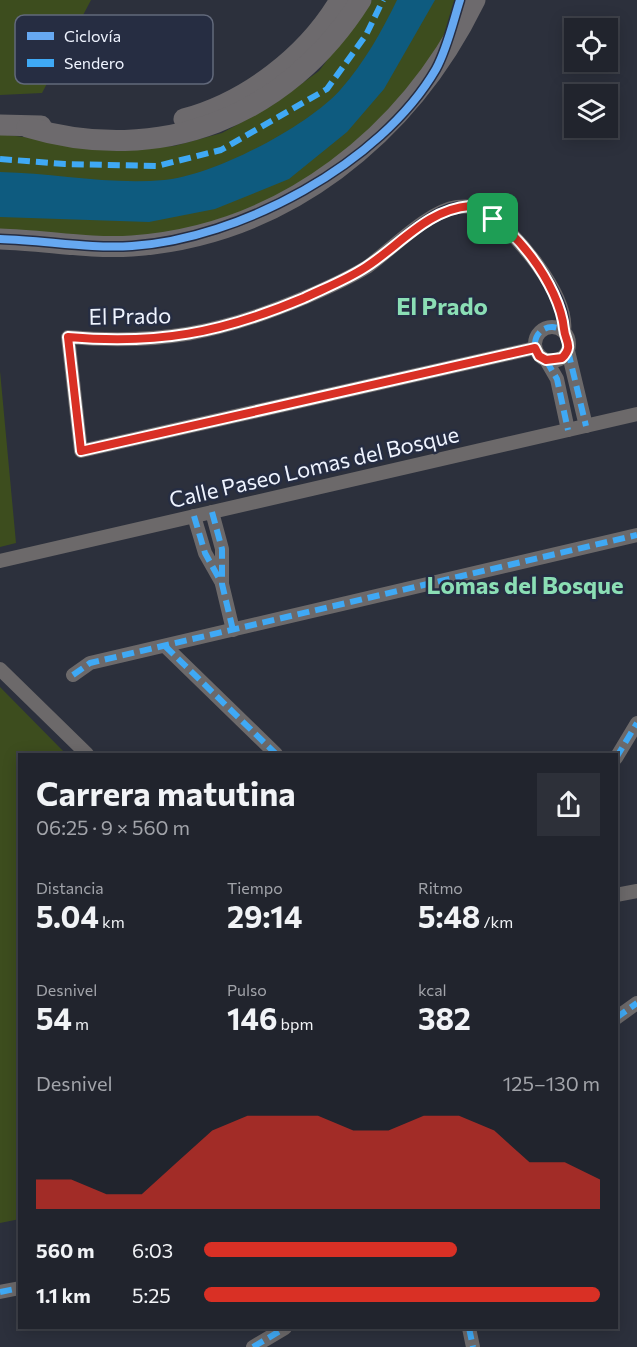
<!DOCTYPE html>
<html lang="es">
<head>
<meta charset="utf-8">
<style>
  :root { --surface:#21242d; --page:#2d3039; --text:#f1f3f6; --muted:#a2a4aa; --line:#3e4149; --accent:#d93025 }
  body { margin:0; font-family:Commissioner,sans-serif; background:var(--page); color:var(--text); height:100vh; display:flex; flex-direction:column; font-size:22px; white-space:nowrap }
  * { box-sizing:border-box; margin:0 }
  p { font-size:20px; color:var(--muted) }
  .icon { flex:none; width:33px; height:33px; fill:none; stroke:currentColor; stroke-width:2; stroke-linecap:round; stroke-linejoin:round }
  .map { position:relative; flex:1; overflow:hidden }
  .drawer { position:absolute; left:18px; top:753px; width:600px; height:576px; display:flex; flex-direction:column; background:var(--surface); border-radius:0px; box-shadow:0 3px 15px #0003,0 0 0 2px var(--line) }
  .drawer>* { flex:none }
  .controls { position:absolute; left:564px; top:18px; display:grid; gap:12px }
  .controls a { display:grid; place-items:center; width:54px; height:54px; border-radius:0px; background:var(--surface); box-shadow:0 3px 15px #0003,0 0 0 2px var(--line); font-size:30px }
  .pin { position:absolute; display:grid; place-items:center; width:51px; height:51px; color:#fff; margin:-26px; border-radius:12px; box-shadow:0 3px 9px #0006 }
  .round { display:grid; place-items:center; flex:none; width:63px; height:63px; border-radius:0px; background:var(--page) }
  .headline { display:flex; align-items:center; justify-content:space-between; height:102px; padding:0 18px }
  h1 { font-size:33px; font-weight:700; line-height:45px }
  .figures { display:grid; grid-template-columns:repeat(3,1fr); gap:9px; height:102px; padding:6px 18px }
  .figures div { display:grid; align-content:center }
  .figures b { font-size:30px; font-weight:700 }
  .figures small { font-size:16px; font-weight:400 }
  .figures p { font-size:16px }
  .chart { height:168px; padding:12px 18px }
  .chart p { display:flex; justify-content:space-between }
  .chart svg { width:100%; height:108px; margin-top:6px; fill:var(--accent); opacity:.7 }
  ul { padding:0 18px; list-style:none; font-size:20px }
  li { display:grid; grid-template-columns:96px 72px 1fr; align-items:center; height:45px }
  li i { height:15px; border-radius:8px; background:var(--accent) }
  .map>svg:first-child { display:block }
  .green { fill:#3d4d1e }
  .water { fill:#0e5b7f }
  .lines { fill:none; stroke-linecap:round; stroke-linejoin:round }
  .minor { stroke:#6c696a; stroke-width:14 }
  .primary { stroke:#6d6a6d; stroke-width:21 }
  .quiet { stroke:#3fa9f5; stroke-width:6; stroke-dasharray:12 6; stroke-linecap:butt }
  .cycleway-casing { stroke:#262d42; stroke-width:11 }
  .cycleway { stroke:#66a8f1; stroke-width:8 }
  .route-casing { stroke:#fff; stroke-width:12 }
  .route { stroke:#d93025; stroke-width:8 }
  .labels { text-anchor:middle; stroke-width:5; stroke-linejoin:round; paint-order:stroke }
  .street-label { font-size:22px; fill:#eff4ff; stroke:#262d42 }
  .neighbourhood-label { font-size:24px; font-weight:bold; fill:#8bdeb5; stroke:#262d42 }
  .key { fill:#262d42; stroke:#62697b; stroke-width:1.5 }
  .key-label { font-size:16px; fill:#eff4ff }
</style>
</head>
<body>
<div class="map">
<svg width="637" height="1347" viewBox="0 0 637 1347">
  <rect width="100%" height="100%" fill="#2c303c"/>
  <g class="green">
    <polygon points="0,0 91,0 42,93 0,95"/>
    <polygon points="372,0 459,0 436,67 391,121 259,210 138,242 0,235 0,134 125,150 174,146 222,133 271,106 319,71"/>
    <polygon points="0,371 16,543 0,547"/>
    <polygon points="0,687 66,754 20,754 20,1219 0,1223"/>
  </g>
  <path class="water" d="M397,0H435L384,89L347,132L289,179L215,209L149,222L0,217V172C55,173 109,185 164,180C213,176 309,126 341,89C364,63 382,31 397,0Z"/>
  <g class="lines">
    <g class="minor">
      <circle cx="552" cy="344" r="17"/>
      <path d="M535,348L81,451L68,337C159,345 221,333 306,297C327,288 347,279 367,267C391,250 428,211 457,207C465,206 475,206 483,210C513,228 569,295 564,331"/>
      <polyline points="568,351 586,426"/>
      <polyline points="546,360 557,379 568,430"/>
      <polyline points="212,512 222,549 222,584 233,630"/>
      <polyline points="194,516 205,553 222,583"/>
      <polyline points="0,561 637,414"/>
      <polyline points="165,646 276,754"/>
      <polyline points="0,669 87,754"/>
      <polyline points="73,675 90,663 637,535"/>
      <polyline points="616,758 637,723"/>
      <polyline points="616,895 637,891"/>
      <polyline points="616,1018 637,1003"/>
      <polyline points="0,1292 20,1288"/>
      <polyline points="469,1328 473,1347"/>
      <polyline points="253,1347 285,1328"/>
    </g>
    <g class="primary">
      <path d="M184,119C247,102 307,56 340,0"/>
      <polyline points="0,125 41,126"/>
      <path d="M27,127C160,167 287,117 361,0"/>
      <path d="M0,239C44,240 88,249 132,246C285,235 409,135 475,0"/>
    </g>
    <g class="quiet">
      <polyline points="0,159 65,164 157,166 221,150 327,89 366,35 383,0"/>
      <circle cx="552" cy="344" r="17"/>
      <polyline points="568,351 586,426"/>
      <polyline points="546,360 557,379 568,430"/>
      <polyline points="212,512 222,549 222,584 233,630"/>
      <polyline points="194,516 205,553 221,582"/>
      <polyline points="165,646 276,754"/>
      <polyline points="73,675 90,663 637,535"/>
      <polyline points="616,758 637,723"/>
      <polyline points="616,1018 637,1003"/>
      <polyline points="0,1292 20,1288"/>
      <polyline points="469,1328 473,1347"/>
      <polyline points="253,1347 285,1328"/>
    </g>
    <g class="cycleway-casing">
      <g id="cycleway">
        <path d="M0,239C44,240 88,249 132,246C239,239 381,164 436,69C447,49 453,22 460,0"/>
        <path d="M535,348L81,451L68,337C159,345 221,333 306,297C327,288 347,279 367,267C391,250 428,211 457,207C465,206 475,206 483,210C513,228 569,295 564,331"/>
      </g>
    </g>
    <use href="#cycleway" class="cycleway"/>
  </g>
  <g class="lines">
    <g class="route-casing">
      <path id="route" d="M470,206C512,220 560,286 564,329C565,341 574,346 562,358L546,360L539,356L535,348L81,451L68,337C157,345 221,333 304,298C325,288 346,280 366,267C400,245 428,209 470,206Z"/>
    </g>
    <use href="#route" class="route"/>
  </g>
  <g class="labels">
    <g class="street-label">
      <text transform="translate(130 316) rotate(-1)" y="8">El Prado</text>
      <text transform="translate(314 467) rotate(-13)" y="8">Calle Paseo Lomas del Bosque</text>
    </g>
    <g class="neighbourhood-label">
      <text x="442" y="315">El Prado</text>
      <text x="525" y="594">Lomas del Bosque</text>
    </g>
  </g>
  <rect x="15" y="15" width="198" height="69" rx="9" class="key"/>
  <rect x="27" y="32" width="27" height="8" fill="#66a8f1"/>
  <rect x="27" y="59" width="27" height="8" fill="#3fa9f5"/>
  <g class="key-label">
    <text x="64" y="42">Ciclovía</text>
    <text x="64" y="69">Sendero</text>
  </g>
</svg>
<div class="controls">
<a><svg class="icon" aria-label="locate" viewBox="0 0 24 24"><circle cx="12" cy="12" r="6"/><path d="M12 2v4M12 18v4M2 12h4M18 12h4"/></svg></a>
<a><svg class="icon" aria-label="layers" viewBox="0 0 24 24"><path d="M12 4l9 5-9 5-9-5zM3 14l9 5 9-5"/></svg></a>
</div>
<div class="pin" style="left:493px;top:219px;background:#1e9e55"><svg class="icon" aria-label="arrive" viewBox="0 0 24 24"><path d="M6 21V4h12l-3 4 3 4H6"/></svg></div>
<section class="drawer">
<div class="headline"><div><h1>Carrera matutina</h1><p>06:25 · 9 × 560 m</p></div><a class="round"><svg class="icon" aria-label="share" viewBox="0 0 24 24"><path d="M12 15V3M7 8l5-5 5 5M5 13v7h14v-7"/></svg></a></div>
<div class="figures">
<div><p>Distancia</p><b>5.04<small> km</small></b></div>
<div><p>Tiempo</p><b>29:14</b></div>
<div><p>Ritmo</p><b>5:48<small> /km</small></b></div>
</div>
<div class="figures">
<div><p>Desnivel</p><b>54<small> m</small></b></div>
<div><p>Pulso</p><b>146<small> bpm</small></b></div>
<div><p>kcal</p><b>382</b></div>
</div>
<div class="chart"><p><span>Desnivel</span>125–130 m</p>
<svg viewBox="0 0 160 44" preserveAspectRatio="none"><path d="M0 44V32L10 32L20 38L30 38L40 25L50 12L60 6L70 6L80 6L90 12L100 12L110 6L120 6L130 12L140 25L150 25L160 32V44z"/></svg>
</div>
<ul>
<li><b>560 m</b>6:03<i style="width:64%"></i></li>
<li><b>1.1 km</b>5:25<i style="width:100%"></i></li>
</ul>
</section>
</div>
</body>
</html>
